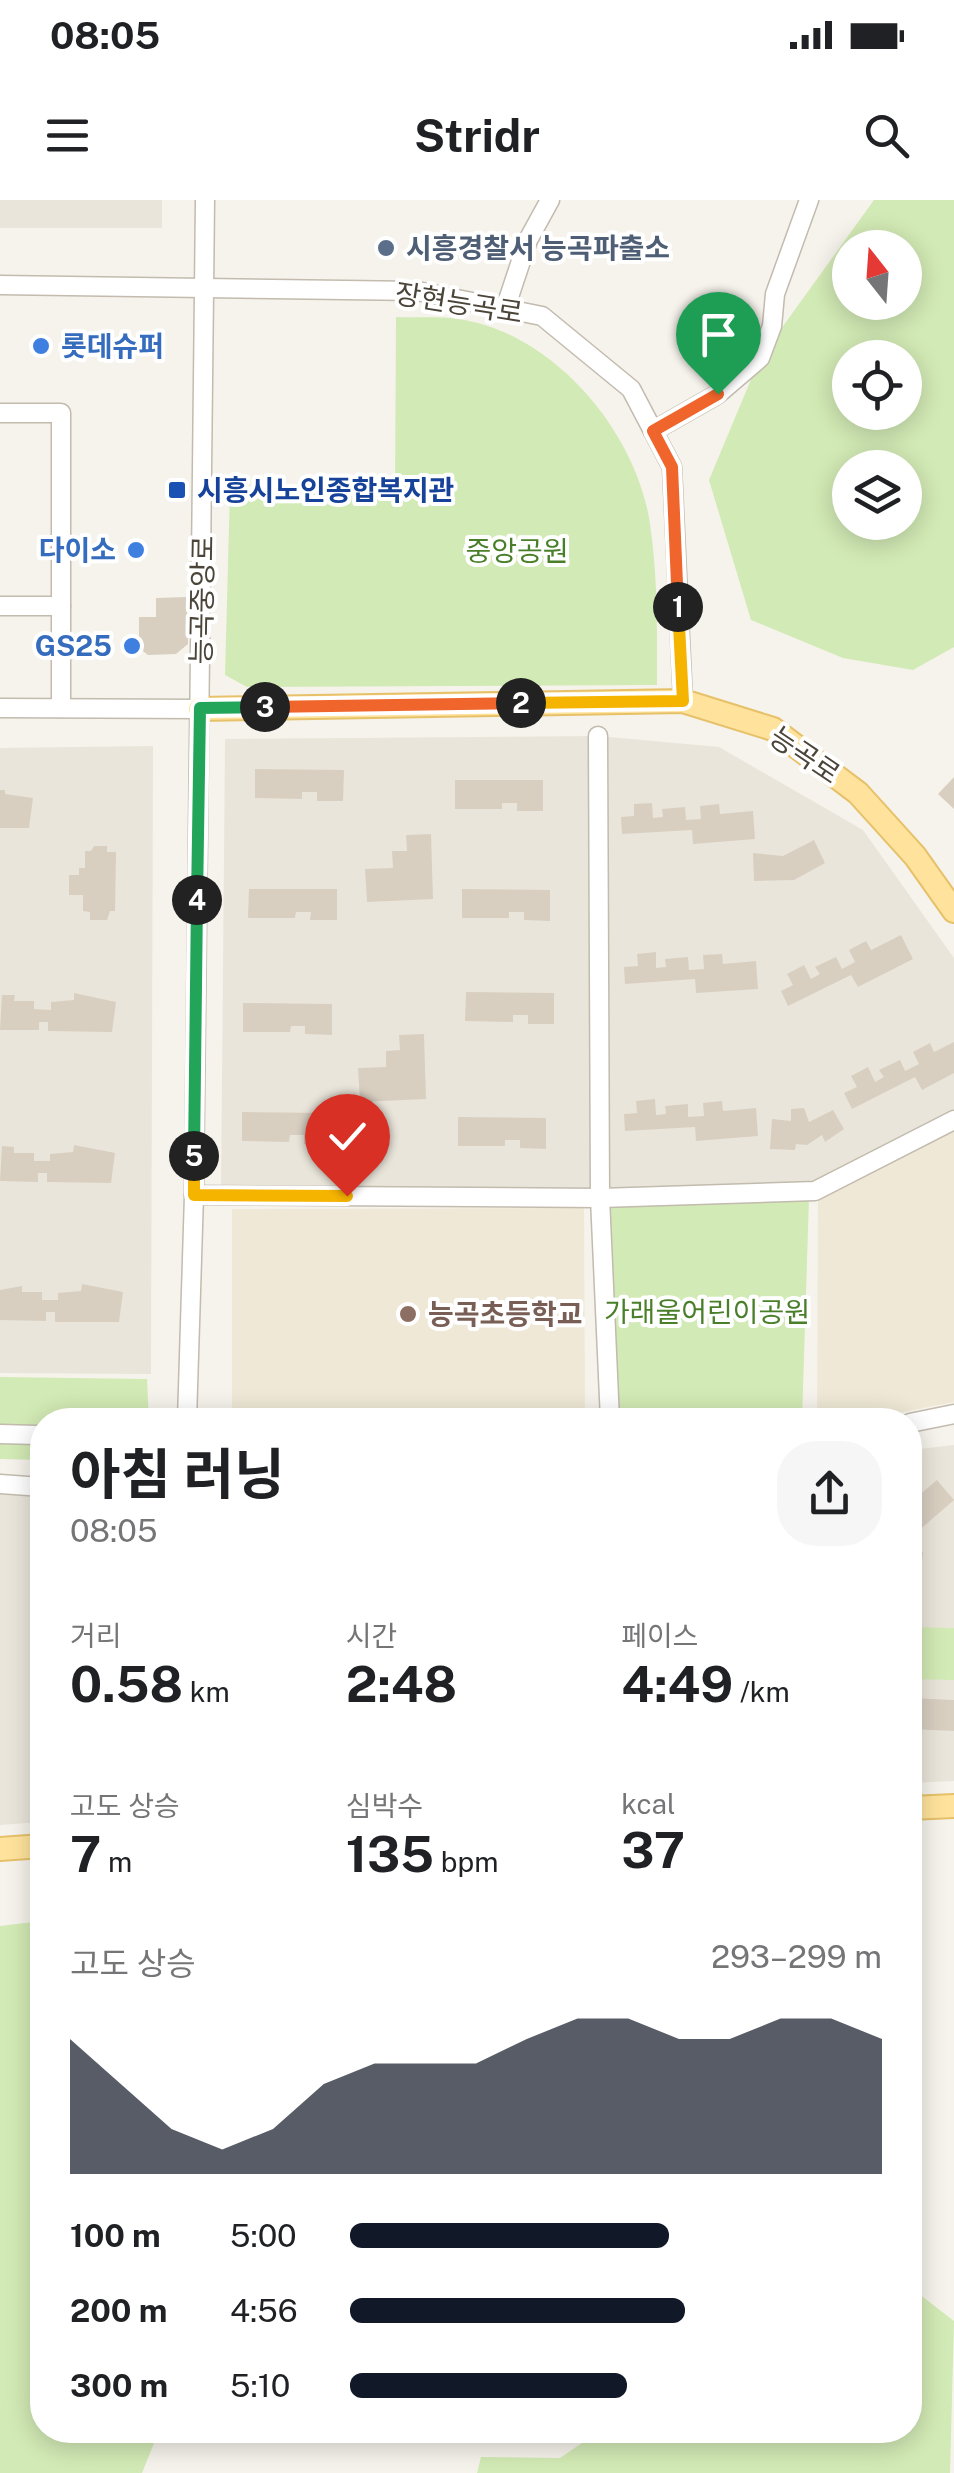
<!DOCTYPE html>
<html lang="ko">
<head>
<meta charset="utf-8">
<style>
  :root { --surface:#fff; --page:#f6f6f6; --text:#202124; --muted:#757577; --accent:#111827 }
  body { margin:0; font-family:"Public Sans","Noto Sans KR",sans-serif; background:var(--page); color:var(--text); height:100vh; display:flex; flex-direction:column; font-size:38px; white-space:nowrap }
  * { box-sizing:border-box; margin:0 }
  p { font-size:32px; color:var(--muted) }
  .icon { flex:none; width:55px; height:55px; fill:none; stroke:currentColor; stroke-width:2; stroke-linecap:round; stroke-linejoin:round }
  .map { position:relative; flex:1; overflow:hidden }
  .panel { position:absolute; left:30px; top:1208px; width:892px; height:1035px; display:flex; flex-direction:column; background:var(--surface); border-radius:40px; box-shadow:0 5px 25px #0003 }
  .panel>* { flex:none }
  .needle { width:65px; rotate:343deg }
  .tools { position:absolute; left:832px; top:30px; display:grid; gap:20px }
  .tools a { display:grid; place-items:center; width:90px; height:90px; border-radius:50%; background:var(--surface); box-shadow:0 5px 25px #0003; font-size:50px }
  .pin { position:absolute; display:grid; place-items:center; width:85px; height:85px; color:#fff; margin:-102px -42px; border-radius:50% 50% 50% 0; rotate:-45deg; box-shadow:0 0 10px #0007 }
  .pin .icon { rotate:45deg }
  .km { position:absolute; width:50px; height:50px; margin:-25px; border-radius:50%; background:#222; color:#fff; font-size:28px; line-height:50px; text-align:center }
  .round { display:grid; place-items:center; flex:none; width:105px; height:105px; border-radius:40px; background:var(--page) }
  .overview { display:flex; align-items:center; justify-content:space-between; height:170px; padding:0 40px }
  h1 { font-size:55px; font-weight:700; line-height:75px }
  .figures { display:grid; grid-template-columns:repeat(3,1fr); gap:15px; height:170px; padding:10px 40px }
  .figures div { display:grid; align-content:center }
  .figures b { font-size:50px; font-weight:700 }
  .figures small { font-size:28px; font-weight:400 }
  .figures p { font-size:28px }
  .chart { height:280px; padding:20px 40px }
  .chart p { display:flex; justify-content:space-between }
  .chart svg { width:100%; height:180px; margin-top:10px; fill:var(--accent); opacity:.7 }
  ul { padding:0 40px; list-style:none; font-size:32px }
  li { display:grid; grid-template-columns:160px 120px 1fr; align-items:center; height:75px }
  li i { height:25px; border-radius:12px; background:var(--accent) }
  .status { display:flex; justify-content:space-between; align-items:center; height:70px; padding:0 50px; background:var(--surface); direction:ltr }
  .status svg { height:28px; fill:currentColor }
  header { display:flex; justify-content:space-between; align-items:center; height:130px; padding:0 40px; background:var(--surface); font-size:45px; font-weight:700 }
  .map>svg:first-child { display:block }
  .residential { fill:#eae5da }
  .education { fill:#efe8d6 }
  .green { fill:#d2eab5; fill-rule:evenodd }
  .building { fill:#d8cfc1 }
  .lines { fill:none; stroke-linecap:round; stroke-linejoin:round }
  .minor-casing { stroke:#c2bbae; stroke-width:21 }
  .major-casing { stroke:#e6c16a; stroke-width:26 }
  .minor { stroke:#fff; stroke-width:18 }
  .major { stroke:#ffe39c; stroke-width:22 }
  .split-1-casing { stroke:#fff; stroke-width:20 }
  .split-2-casing { stroke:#fff; stroke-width:20 }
  .split-3-casing { stroke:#fff; stroke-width:20 }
  .split-4-casing { stroke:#fff; stroke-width:20 }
  .split-5-casing { stroke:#fff; stroke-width:20 }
  .split-6-casing { stroke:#fff; stroke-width:20 }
  .split-1 { stroke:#f0652b; stroke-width:12 }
  .split-2 { stroke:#f5b400; stroke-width:12 }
  .split-3 { stroke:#f0652b; stroke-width:12 }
  .split-4 { stroke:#22a559; stroke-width:12 }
  .split-5 { stroke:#22a559; stroke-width:12 }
  .split-6 { stroke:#f5b400; stroke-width:12 }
  .service-dot { fill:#5c6f8a; stroke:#fff; stroke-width:4 }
  .shop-dot { fill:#3f7fe0; stroke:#fff; stroke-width:4 }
  .transit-dot { fill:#1a4fb4; stroke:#fff; stroke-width:4 }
  .education-dot { fill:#8d6e63; stroke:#fff; stroke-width:4 }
  .labels { text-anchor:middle; stroke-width:8; stroke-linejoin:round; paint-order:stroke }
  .service-label { font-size:28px; font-weight:bold; fill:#4e5e75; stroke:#fff; text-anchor:start }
  .street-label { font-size:28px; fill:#4b4439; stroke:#fff }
  .shop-label { font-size:28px; font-weight:bold; fill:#366cbe; stroke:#fff; text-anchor:end }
  .transit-label { font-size:28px; font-weight:bold; fill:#164399; stroke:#fff; text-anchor:start }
  .park-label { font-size:28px; fill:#4a7f2a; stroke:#fff }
  .education-label { font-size:28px; font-weight:bold; fill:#785e54; stroke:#fff; text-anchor:start }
</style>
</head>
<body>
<div class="status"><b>08:05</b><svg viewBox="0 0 49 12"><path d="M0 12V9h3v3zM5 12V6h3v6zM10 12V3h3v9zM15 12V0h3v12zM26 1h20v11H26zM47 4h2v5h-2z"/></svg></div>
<header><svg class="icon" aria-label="menu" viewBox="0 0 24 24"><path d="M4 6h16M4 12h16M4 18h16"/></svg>Stridr<svg class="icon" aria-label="search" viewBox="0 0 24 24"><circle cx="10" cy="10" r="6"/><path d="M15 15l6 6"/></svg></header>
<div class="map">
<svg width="954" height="2273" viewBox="0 0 954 2273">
  <rect width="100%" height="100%" fill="#f6f3ec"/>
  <g class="residential">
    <rect x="0" y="0" width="162" height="28"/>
    <polygon points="598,536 719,547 863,630 954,758 954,920 815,991 221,995 225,539"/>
    <polygon points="153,546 151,1174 0,1173 0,548"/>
    <polygon points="954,1245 954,1581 910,1583 910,1250"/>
    <polygon points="0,1292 42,1296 42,1622 0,1625"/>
  </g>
  <g class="education">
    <polygon points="954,930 954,1202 862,1220 817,1220 818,1000"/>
    <polygon points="584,1008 585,1220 232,1220 232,1009"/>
  </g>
  <g class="green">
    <path d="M874,0H954V447L913,470L843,458L751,420L709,280L760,158ZM850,48H905V102H850ZM850,158H905V212H850ZM850,268H905V322H850Z"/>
    <path d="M396,117C416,118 438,116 458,119C553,132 637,232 650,324C658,378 657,432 657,485L247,487L225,475L230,291L395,293Z"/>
    <polygon points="809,998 802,1220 611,1220 605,1004"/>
    <polygon points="0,1177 147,1179 149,1220 42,1220 42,1260 0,1259"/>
    <polygon points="910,1427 954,1428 954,1480 910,1479"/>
    <polygon points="42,1721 42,2230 165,2230 154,2243 142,2273 0,2273 0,1726"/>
    <polygon points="910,2087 954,2121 950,2273 477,2273 481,2257 560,2258 601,2230 910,2230"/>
  </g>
  <g class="building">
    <polygon points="187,397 188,444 176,454 148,455 139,448 139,417 156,417 156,398"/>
    <polygon points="255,569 344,570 343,601 317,601 317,592 302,592 302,599 255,598"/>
    <polygon points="954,577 954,609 938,594"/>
    <polygon points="455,580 543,580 543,611 517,611 517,603 502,603 502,609 455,609"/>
    <polygon points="0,590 5,590 5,594 33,598 29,628 0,628"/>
    <polygon points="652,603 653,618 663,617 662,609 685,607 686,620 701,619 700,606 719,604 720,614 753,611 755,639 693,644 692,630 622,634 621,617 634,616 634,604"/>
    <polygon points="431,634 433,699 367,702 365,669 393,668 392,651 407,651 406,635"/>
    <polygon points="814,640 825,663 794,680 754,681 753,653 783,656"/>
    <polygon points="94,646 107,646 107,652 116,652 115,711 110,711 107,720 90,720 90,712 83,711 83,695 69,695 69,675 79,675 79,668 85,668 85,651 91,651"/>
    <polygon points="249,689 337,689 337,720 310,720 311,712 296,712 295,718 248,718"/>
    <polygon points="462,689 550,690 550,721 524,720 524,712 509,712 509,718 462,718"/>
    <polygon points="901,735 913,759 858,787 851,775 788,806 781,791 793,785 787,774 804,765 811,779 820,774 815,767 836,757 842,769 855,762 849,750 866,741 871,750"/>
    <polygon points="656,752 656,768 666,767 665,759 688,757 689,770 704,769 703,755 722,754 723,764 756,761 758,789 696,793 695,779 625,784 624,767 638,766 637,754"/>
    <polygon points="466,792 554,793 554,824 528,824 528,815 513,815 513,822 465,821"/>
    <polygon points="74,793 116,802 112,832 48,831 48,822 39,822 39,830 0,830 2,795 15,795 14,801 34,801 34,809 51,810 51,802 74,800"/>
    <polygon points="243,803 332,804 332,835 305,834 305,826 291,826 290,832 243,832"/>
    <polygon points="424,834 426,899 360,902 358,868 386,867 386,851 400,850 399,835"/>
    <polygon points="954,842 954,873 922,890 915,877 852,909 844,893 857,887 851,876 868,867 875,882 884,877 879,870 900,860 905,871 919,864 913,852 930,843 934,852"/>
    <polygon points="655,899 656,915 666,914 665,906 688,904 688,917 704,916 703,903 722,901 723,911 756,908 758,936 696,941 695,927 625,931 624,914 637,913 636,901"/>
    <polygon points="804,908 809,922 833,910 844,929 825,942 822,935 807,945 796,944 795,950 770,949 772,919 791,921 791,909"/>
    <polygon points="242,912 331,913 331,944 304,944 304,935 290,935 289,942 242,941"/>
    <polygon points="458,917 546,918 546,949 520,948 520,940 505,940 505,946 458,946"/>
    <polygon points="74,945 115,953 111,983 47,982 47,973 38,973 38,982 0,981 2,946 14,947 14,953 34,953 34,961 50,961 50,954 73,952"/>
    <polygon points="82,1084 123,1092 119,1122 55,1122 55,1112 46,1112 46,1121 0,1120 0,1090 22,1086 22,1092 42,1092 42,1100 58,1100 58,1093 81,1091"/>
    <polygon points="937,1280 954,1300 917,1332 915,1352 923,1352 920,1384 910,1383 910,1303"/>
    <polygon points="910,1498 954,1500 954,1531 910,1529"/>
  </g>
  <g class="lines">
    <g class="minor-casing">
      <g id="minor">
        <polyline points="0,85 417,91 542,116 631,189 672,267 683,501"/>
        <polyline points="505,109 528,40 550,0"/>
        <polyline points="0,213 61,213 61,508"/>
        <polyline points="653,231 718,194 760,158 772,126 775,94 809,0"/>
        <polyline points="0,406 61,406"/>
        <polyline points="0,508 200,509"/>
        <polyline points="598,536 600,998 610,1220"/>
        <polyline points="194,995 600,998 815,991 954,920"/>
        <polyline points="187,1220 194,995 205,0"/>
        <polyline points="910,1223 954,1214"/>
        <polyline points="0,1234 37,1235"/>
        <polyline points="0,1284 42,1287"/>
      </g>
    </g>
    <g class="major-casing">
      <g id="major">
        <polyline points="200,509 683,501 773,529 858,593 915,656 954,711"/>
        <polyline points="910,1608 954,1606"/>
        <polyline points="0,1649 42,1646"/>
      </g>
    </g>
    <use href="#minor" class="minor"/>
    <use href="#major" class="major"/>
  </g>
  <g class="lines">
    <g class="split-1-casing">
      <polyline id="split-1" points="678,407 672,267 653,231 718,194"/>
    </g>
    <g class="split-2-casing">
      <polyline id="split-2" points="521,503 683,501 678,407"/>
    </g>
    <g class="split-3-casing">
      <polyline id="split-3" points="265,507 521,503"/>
    </g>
    <g class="split-4-casing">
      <polyline id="split-4" points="197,700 200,508 265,507"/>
    </g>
    <g class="split-5-casing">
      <polyline id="split-5" points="194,956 197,700"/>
    </g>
    <g class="split-6-casing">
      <polyline id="split-6" points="194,956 194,995 347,996"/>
    </g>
    <use href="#split-1" class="split-1"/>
    <use href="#split-2" class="split-2"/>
    <use href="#split-3" class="split-3"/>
    <use href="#split-4" class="split-4"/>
    <use href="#split-5" class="split-5"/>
    <use href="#split-6" class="split-6"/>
  </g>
  <circle class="service-dot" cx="386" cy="48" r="10"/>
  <g class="shop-dot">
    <circle cx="41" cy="146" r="10"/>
    <circle cx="136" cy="350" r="10"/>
    <circle cx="132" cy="446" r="10"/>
  </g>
  <rect class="transit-dot" x="167" y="280" width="20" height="20" rx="5"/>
  <circle class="education-dot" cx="408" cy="1114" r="10"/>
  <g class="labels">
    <g class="service-label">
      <text x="406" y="58">시흥경찰서 능곡파출소</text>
    </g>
    <g class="street-label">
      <text transform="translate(459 103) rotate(9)" y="10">장현능곡로</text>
      <text transform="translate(202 400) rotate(-89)" y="10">능곡중앙로</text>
      <text transform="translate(805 555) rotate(34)" y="10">능곡로</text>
    </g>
    <g class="shop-label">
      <text x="61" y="156" text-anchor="start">롯데슈퍼</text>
      <text x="116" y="360">다이소</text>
      <text x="112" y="456">GS25</text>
    </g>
    <g class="transit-label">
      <text x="197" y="300">시흥시노인종합복지관</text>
    </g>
    <g class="park-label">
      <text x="517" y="361">중앙공원</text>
      <text x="707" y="1122">가래울어린이공원</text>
    </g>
    <g class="education-label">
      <text x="428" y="1124">능곡초등학교</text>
    </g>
  </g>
</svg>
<div class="tools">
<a><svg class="needle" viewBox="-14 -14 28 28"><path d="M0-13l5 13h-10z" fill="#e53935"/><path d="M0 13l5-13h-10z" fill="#757577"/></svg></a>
<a><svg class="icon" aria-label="locate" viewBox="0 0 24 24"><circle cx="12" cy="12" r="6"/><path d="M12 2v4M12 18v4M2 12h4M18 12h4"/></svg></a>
<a><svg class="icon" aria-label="layers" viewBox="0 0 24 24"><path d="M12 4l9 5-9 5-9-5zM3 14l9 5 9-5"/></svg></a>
</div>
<div class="pin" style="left:718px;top:194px;background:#1e9e55"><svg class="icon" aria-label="arrive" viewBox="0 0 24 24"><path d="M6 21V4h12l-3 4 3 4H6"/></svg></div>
<div class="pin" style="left:347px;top:996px;background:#d93025"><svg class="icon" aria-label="check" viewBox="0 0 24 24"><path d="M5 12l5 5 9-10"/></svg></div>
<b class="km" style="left:678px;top:407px">1</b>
<b class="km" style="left:521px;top:503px">2</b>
<b class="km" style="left:265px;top:507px">3</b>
<b class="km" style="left:197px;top:700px">4</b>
<b class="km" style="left:194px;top:956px">5</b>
<section class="panel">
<div class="overview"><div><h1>아침 러닝</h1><p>08:05</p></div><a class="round"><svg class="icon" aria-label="share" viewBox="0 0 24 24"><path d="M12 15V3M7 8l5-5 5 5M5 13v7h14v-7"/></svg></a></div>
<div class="figures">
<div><p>거리</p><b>0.58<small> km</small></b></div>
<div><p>시간</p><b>2:48</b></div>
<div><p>페이스</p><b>4:49<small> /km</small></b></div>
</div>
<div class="figures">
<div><p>고도 상승</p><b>7<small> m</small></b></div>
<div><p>심박수</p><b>135<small> bpm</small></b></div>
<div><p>kcal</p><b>37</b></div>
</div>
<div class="chart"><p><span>고도 상승</span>293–299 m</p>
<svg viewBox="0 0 160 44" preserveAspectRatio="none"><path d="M0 44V11L10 22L20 33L30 38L40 33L50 22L60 17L70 17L80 17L90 11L100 6L110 6L120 11L130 11L140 6L150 6L160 11V44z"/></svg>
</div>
<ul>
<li><b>100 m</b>5:00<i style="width:60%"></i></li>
<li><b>200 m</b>4:56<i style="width:63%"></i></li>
<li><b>300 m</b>5:10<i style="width:52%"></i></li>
</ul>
</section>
</div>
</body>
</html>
